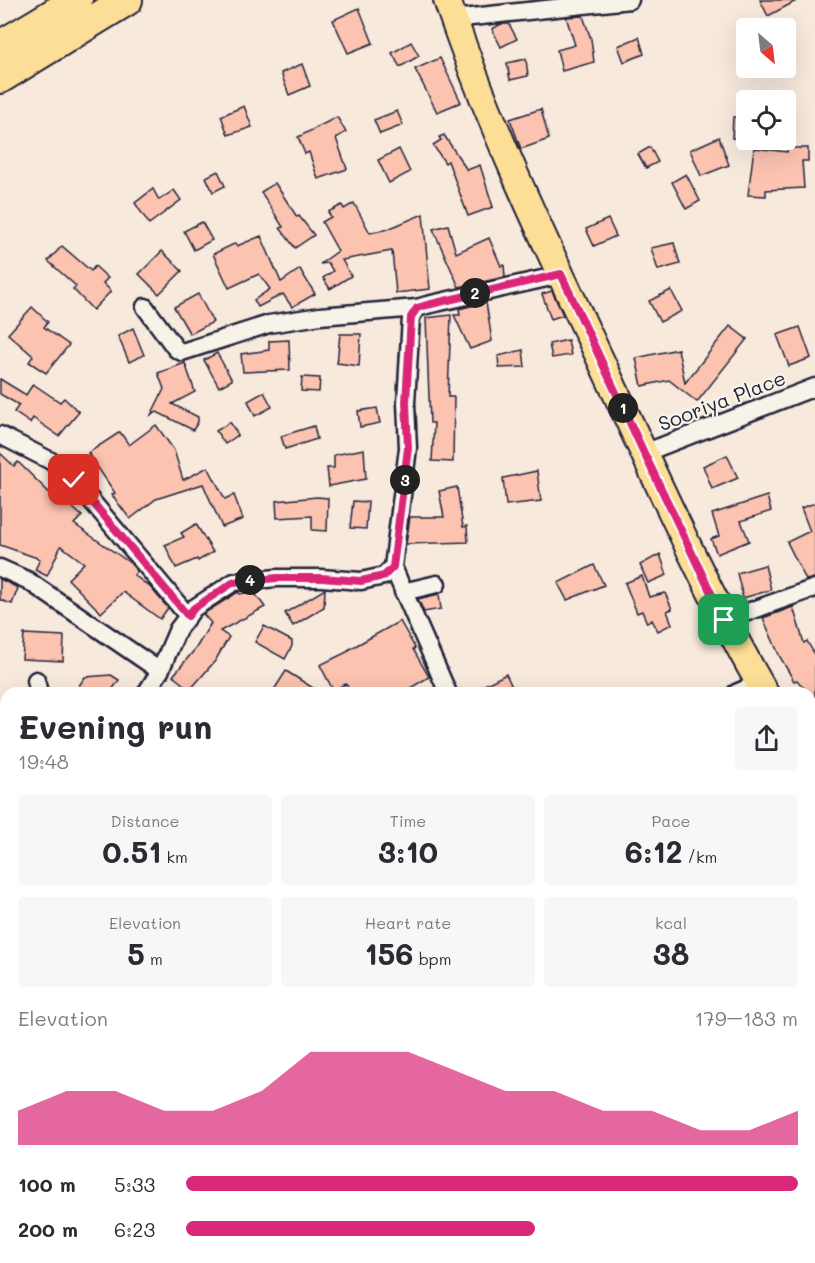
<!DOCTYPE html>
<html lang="en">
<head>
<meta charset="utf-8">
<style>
  :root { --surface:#fff; --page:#f7f7f7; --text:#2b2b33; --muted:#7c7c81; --accent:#db2777 }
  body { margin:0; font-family:Mali,sans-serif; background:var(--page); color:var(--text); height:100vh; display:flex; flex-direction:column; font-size:22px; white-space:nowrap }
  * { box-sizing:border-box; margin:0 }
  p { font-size:20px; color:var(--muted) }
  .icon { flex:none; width:33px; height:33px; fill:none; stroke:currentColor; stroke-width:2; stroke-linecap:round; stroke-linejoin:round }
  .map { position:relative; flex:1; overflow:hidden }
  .side { position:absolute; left:0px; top:687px; width:816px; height:576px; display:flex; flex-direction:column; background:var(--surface); border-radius:18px 18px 0 0; box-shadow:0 6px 24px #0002 }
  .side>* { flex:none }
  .needle { width:39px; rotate:152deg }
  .buttons { position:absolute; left:736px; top:18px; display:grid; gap:12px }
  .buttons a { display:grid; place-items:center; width:60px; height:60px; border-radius:6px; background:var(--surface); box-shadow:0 6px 24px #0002; font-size:30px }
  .pin { position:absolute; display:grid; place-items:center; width:51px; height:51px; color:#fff; margin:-26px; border-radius:12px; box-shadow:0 3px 9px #0006 }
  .km { position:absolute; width:30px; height:30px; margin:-15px; border-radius:50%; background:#222; color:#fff; font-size:16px; line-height:30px; text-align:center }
  .round { display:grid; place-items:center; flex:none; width:63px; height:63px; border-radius:6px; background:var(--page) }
  .summary { display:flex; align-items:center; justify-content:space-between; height:102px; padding:0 18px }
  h1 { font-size:33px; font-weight:800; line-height:45px }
  .stats { display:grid; grid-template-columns:repeat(3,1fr); gap:9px; height:102px; padding:6px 18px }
  .stats div { display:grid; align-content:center; border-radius:6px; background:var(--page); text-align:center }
  .stats b { font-size:30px; font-weight:800 }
  .stats small { font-size:16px; font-weight:400 }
  .stats p { font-size:16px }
  .chart { height:168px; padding:12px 18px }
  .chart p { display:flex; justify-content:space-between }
  .chart svg { width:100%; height:108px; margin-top:6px; fill:var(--accent); opacity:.7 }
  ul { padding:0 18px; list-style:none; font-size:20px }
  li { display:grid; grid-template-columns:96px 72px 1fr; align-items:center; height:45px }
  li i { height:15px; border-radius:8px; background:var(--accent) }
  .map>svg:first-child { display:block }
  .building { fill:#fbc3b0; stroke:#22223b; stroke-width:1.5 }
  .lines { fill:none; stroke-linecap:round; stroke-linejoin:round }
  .minor-casing { stroke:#22223b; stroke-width:21 }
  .primary-casing { stroke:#22223b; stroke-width:30 }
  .motorway-casing { stroke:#22223b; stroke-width:34 }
  .path { stroke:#22223b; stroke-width:3; stroke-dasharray:6 4.5; stroke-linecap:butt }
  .minor { stroke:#f7f3e8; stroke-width:16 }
  .primary { stroke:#fcde96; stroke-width:26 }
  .motorway { stroke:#fcde96; stroke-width:30 }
  .route-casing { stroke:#fff; stroke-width:12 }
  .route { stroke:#db2777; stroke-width:8 }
  .labels { text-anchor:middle; stroke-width:4.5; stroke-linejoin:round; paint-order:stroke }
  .street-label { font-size:20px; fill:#22223b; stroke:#f7f3e8 }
</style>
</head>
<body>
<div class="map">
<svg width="815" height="1263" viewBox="0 0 815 1263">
  <rect width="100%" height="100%" fill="#f8e9dd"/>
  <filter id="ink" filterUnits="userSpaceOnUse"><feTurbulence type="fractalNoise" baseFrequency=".0167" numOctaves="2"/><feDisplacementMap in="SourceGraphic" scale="12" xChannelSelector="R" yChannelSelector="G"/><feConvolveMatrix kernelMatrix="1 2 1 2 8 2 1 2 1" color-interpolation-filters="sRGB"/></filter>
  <g filter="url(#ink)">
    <g class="building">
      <polygon points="760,0 798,0 768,16"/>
      <polygon points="359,8 373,43 348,53 333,20"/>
      <polygon points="583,16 591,39 594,62 562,71 557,50 575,45 566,17"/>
      <polygon points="501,24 509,24 517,39 501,47 492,29"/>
      <polygon points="639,37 644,54 624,62 618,46"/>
      <polygon points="411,42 419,56 400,67 392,53"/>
      <polygon points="440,58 461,102 437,112 415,69"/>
      <polygon points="526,59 528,76 510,80 507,63"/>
      <polygon points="302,64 310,86 289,95 281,73"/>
      <polygon points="244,106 252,127 228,135 221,116"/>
      <polygon points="541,109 549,139 521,149 510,119"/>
      <polygon points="397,111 403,125 380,134 374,120"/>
      <polygon points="337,117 346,132 336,138 347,169 318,179 309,152 305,154 298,137"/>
      <polygon points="733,117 747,117 747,139 732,138"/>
      <polygon points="444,135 467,170 480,165 493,207 468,216 448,161 445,163 433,145 441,140 439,137"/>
      <polygon points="719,137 729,165 701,176 690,150"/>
      <polygon points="650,147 658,162 646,168 638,154"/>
      <polygon points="754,148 787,152 787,148 808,148 808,161 802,161 804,188 766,190 766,196 748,195"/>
      <polygon points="399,149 410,172 389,183 378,160"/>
      <polygon points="218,171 225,186 213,192 206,177"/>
      <polygon points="686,174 700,201 686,209 672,182"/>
      <polygon points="275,183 297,217 299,216 314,235 295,248 280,228 283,227 261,192"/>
      <polygon points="153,189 159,200 174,190 181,200 149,224 135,203"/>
      <polygon points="354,203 370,233 388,229 423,214 430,289 396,293 392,251 342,260 351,276 330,289 323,278 333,271 328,263 320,264 338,251 322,222 331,217 328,212 342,205 344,209"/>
      <polygon points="608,219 616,236 594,246 586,229"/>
      <polygon points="202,222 212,240 194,250 184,231"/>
      <polygon points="448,225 456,253 489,238 501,266 504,265 505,277 459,287 433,229"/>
      <polygon points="261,236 281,282 300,269 315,294 292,307 283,294 258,307 254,300 270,289 259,274 229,288 213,254 236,243 237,246"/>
      <polygon points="674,243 680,264 658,270 651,248"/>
      <polygon points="62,246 91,271 95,266 108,278 103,283 111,291 93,310 73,289 76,286 48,261"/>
      <polygon points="162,251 182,271 159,294 139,274"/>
      <polygon points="671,290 682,311 660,322 649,301"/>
      <polygon points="552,291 563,315 551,319 542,294"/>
      <polygon points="198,294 213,322 190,334 174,307"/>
      <polygon points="486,302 492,341 470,349 454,315 460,315 459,309"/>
      <polygon points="32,307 48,322 44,327 69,345 46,373 29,362 33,356 8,334"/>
      <polygon points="451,315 448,397 454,397 453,462 432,461 434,423 430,423 426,318"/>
      <polygon points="730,326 747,339 697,402 669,380 642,386 636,358 678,349 685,383"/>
      <polygon points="800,327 811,358 789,366 777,335"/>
      <polygon points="133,328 144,355 129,362 118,336"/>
      <polygon points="340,334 361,334 359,366 337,363"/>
      <polygon points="289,340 290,370 243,372 241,354 269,350 269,341"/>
      <polygon points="568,340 571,355 552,358 549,344"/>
      <polygon points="523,350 525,367 499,368 498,356"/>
      <polygon points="217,353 232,380 219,387 204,360"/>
      <polygon points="185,363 195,392 172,404 198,417 198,422 193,430 157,412 151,415 164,389 158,373"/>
      <polygon points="302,377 320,378 319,392 301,391"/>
      <polygon points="0,379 26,395 33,384 60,402 64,398 79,412 59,436 33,418 30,423 14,412 19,405 0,394"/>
      <polygon points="264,392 272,407 255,416 248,401"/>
      <polygon points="377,408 380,423 360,427 358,411"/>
      <polygon points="230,422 238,435 225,444 216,431"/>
      <polygon points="156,425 174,450 183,480 208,467 225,499 234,495 243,519 222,527 203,484 156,499 130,519 112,495 115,493 88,453 120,432 129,445"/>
      <polygon points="314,426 317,439 285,449 281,436"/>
      <polygon points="364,449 366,479 329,486 327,468 334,468 334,455"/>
      <polygon points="0,453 14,466 18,462 62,505 65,501 82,516 74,524 130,563 137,571 134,575 150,587 168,608 160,619 123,592 101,613 68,579 84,563 61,546 47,576 35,570 40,559 0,545"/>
      <polygon points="727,455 738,478 712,489 703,466"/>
      <polygon points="537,471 541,501 506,505 503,478"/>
      <polygon points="457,487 463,527 467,526 468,542 406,544 410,517 444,517 439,491"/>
      <polygon points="767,496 771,511 741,521 749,541 717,554 711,539 719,536 712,514"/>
      <polygon points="317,497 328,498 327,531 312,530 312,516 277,518 276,501"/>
      <polygon points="353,501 368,502 366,529 350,528"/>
      <polygon points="815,503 815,578 806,580 787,542 810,531 801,508"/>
      <polygon points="196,524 213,552 198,561 197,559 176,568 165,545 184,537 181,533"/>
      <polygon points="660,554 667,575 648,583 640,565"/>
      <polygon points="594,565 604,585 567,600 558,583"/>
      <polygon points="765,565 771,590 743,598 737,573"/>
      <polygon points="642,576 649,597 665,593 672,609 667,611 672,624 658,631 652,620 647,623 642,611 637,613 625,583"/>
      <polygon points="0,579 18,588 12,604 0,600"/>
      <polygon points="325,589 324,607 293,626 285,613"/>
      <polygon points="253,591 265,607 220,631 229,637 215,661 190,690 173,676 196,648 211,623 203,614 238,592 240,594"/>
      <polygon points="439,594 441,609 424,612 418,599"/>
      <polygon points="793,607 804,643 807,641 815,655 815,702 810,693 808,693 797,680 794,681 780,657 763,618"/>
      <polygon points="400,621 415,648 413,649 429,677 402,693 351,693 346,684 333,690 320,665 349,651 348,650"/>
      <polygon points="264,626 292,641 292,646 285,659 255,642"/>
      <polygon points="24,634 64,636 63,661 22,659"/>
      <polygon points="286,671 321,693 272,693"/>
      <polygon points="506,674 515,693 469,693"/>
      <polygon points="111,675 119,680 110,693 74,693 85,677"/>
    </g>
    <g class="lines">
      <g class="minor-casing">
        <g id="minor">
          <polyline points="453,19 630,0"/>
          <polyline points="145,307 176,349 182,352 269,324 320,316 417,308"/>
          <polyline points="0,435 51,461 74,480 188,616"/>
          <polyline points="644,453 815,387"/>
          <polyline points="393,567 448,693"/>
          <polyline points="0,568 27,580 160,671"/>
          <polyline points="403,592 437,584"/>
          <polyline points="725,620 815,588"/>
          <polyline points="36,680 39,693"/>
          <polyline points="146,693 160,671 178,629 194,608 234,582 277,578 321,578 361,581 384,576 393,567 408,448 406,403 411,317 417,308 427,305 560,275"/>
          <polyline points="736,693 759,683"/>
          <polyline points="0,938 6,934"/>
          <polyline points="810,1235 815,1237"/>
          <polyline points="191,1257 198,1263"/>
          <polyline points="0,1259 9,1263"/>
        </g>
      </g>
      <g class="primary-casing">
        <g id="primary">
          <path d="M447,0C489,125 546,244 602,363C654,474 704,587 765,693"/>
          <polyline points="810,770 815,778"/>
        </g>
      </g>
      <g class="motorway-casing">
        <g id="motorway">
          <polyline points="0,46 77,0"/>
          <polyline points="0,78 127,0"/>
        </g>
      </g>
      <polyline class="path" points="810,1196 815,1200"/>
      <use href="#minor" class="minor"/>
      <use href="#primary" class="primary"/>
      <use href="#motorway" class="motorway"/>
    </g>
  </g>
  <g class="lines" filter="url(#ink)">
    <g class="route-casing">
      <polyline id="route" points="74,480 188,616 194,608 234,582 277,578 321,578 361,581 384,576 393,567 408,448 406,402 411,317 417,308 427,305 561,274 644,453 724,620"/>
    </g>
    <use href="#route" class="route"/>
  </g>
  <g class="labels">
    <g class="street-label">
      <text transform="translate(722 401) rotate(-21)" y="7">Sooriya Place</text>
    </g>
  </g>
</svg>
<div class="buttons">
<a><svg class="needle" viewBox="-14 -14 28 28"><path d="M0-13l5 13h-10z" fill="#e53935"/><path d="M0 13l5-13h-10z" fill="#7c7c81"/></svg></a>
<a><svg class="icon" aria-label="locate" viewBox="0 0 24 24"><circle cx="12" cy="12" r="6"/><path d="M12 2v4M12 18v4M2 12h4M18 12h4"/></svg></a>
</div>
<div class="pin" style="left:724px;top:620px;background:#1e9e55"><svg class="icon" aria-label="arrive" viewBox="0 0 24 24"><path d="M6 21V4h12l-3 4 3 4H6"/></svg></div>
<div class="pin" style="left:74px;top:480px;background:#d93025"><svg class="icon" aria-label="check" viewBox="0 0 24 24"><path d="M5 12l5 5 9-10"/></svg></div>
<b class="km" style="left:623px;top:408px">1</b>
<b class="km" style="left:475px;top:293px">2</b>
<b class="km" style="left:405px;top:480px">3</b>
<b class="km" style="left:250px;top:580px">4</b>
<section class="side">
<div class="summary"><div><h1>Evening run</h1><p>19:48</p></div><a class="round"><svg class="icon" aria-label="share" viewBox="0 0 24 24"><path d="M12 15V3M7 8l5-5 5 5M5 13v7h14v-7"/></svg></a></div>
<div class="stats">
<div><p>Distance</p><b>0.51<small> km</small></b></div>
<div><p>Time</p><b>3:10</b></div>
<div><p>Pace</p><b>6:12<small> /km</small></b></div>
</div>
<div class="stats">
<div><p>Elevation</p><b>5<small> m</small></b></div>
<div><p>Heart rate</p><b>156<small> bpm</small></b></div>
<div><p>kcal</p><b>38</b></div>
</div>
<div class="chart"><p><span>Elevation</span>179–183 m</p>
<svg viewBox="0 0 160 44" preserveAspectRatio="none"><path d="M0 44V30L10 22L20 22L30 30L40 30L50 22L60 6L70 6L80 6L90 14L100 22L110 22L120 30L130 30L140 38L150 38L160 30V44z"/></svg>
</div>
<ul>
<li><b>100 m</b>5:33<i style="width:100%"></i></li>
<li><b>200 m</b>6:23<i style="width:57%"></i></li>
</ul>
</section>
</div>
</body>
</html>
